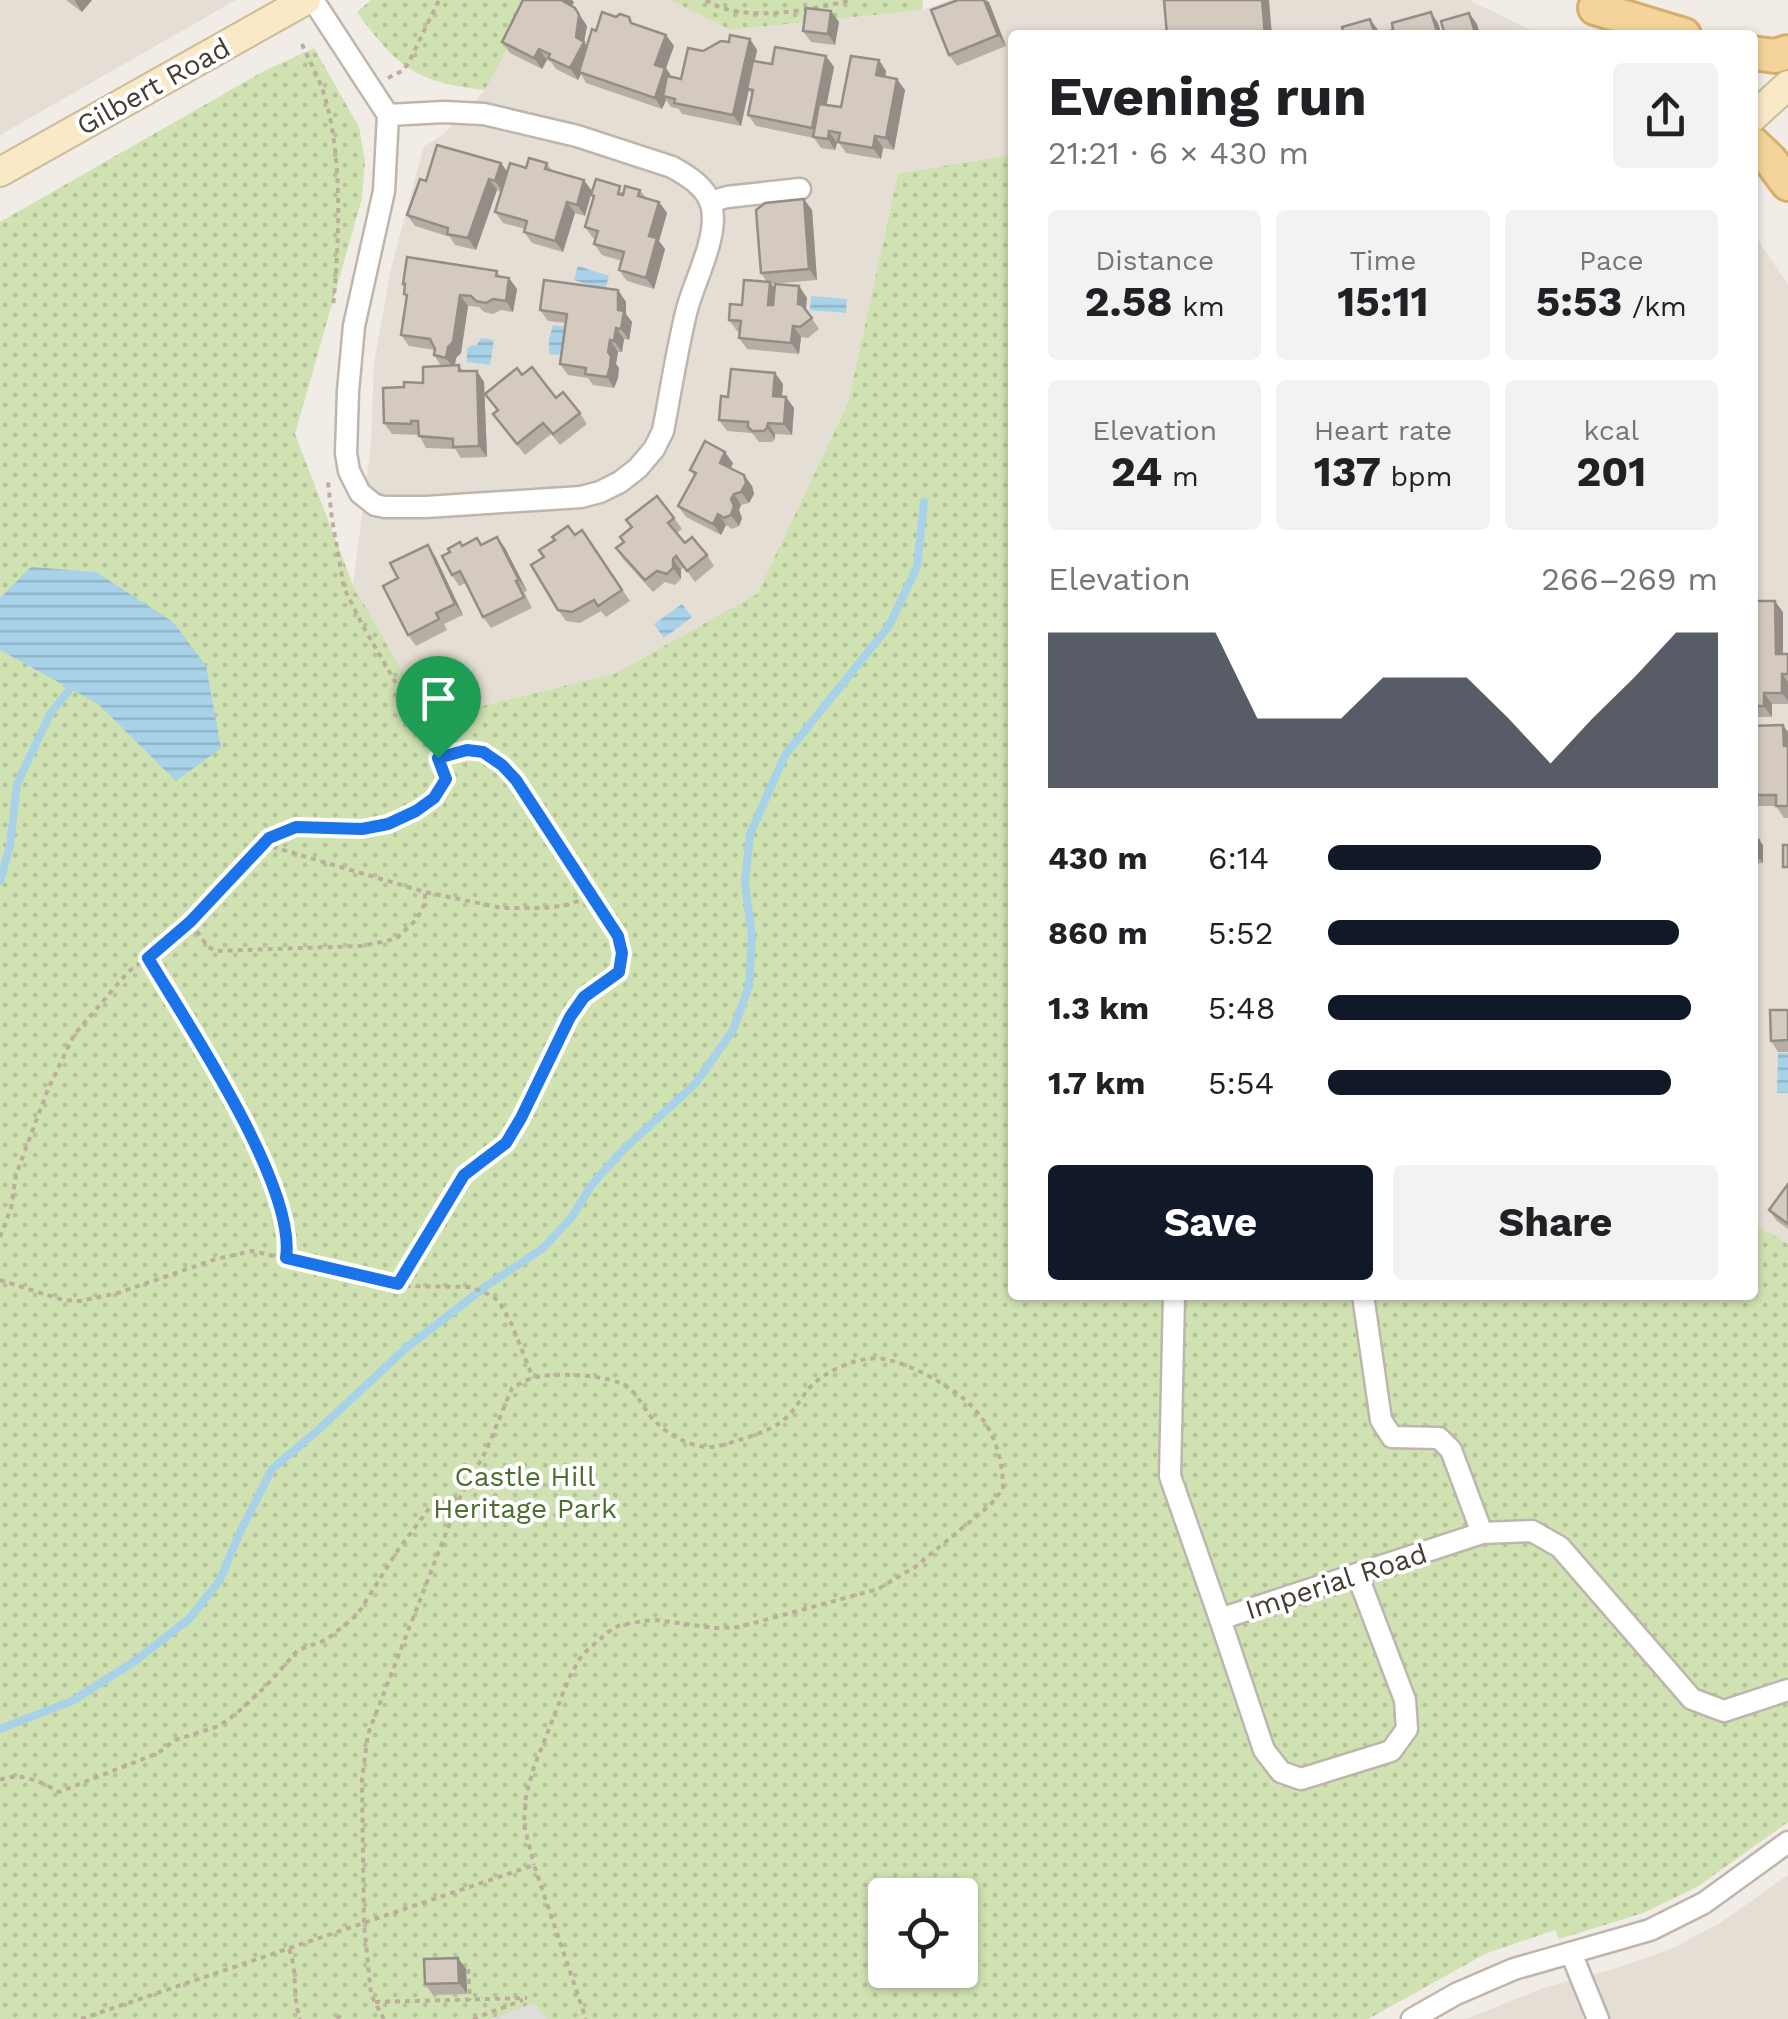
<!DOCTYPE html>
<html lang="en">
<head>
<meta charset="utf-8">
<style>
  :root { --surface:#fff; --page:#f2f2f2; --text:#202124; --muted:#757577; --accent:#111827 }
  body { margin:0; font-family:"Work Sans",sans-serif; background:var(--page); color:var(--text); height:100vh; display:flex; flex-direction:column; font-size:38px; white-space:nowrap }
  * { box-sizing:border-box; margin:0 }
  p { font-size:32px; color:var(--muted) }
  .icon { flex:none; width:55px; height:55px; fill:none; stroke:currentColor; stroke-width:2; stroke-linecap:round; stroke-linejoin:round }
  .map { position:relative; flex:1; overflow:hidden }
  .sheet { position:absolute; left:1008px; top:30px; width:750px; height:1270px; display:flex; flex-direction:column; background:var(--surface); border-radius:10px; box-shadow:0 2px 8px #0004 }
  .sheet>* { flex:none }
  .tools { position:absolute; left:868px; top:1878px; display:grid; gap:20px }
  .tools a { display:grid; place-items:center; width:110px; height:110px; border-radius:10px; background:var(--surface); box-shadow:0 2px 8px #0004; font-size:50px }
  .pin { position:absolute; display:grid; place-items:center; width:85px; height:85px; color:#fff; margin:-102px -42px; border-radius:50% 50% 50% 0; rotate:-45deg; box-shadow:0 0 10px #0007 }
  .pin .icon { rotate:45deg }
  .round { display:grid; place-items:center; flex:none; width:105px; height:105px; border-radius:10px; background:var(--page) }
  .summary { display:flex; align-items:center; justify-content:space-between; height:170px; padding:0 40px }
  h1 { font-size:55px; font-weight:700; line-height:75px }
  .figures { display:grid; grid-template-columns:repeat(3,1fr); gap:15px; height:170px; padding:10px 40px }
  .figures div { display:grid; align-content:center; border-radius:10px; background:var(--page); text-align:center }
  .figures b { font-size:42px; font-weight:700 }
  .figures small { font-size:28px; font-weight:400 }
  .figures p { font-size:28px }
  .chart { height:280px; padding:20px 40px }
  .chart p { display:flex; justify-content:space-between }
  .chart svg { width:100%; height:180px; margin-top:10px; fill:var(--accent); opacity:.7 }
  .action { display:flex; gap:20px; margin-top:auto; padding:20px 40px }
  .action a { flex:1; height:115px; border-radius:10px; background:var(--accent); color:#fff; font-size:40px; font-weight:700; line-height:115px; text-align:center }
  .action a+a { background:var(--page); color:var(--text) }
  ul { padding:0 40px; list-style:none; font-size:32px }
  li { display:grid; grid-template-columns:160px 120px 1fr; align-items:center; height:75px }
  li i { height:25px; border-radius:12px; background:var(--accent) }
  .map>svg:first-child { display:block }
  .residential { fill:#e4ded4 }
  .park { fill:url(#park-dots); fill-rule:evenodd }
  .parking { fill:#dfddda }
  .water { fill:url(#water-rules) }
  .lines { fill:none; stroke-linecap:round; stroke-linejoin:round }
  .stream { stroke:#a7d2e8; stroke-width:8 }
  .minor-casing { stroke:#beb6ac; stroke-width:25 }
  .secondary-casing { stroke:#cb9; stroke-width:32 }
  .primary-casing { stroke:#d7af6d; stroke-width:38 }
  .path { stroke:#bcae9c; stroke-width:4; stroke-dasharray:5 5; stroke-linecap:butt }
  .minor { stroke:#fff; stroke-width:20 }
  .secondary { stroke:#f9e9c7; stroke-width:28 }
  .primary { stroke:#f4d49b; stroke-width:32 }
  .wall { fill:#b6aea4 }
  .shaded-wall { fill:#948d86 }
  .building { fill:#d4cabf; stroke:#948d86; stroke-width:2.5 }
  .route-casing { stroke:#fff; stroke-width:20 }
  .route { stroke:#1a73e8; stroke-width:12 }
  .labels { text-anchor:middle; stroke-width:8; stroke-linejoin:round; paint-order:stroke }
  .street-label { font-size:28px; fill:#433c35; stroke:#fff }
  .park-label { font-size:28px; fill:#4c6e2f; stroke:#fff }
</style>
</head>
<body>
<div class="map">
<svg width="1788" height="2019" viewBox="0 0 1788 2019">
  <defs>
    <pattern id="park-dots" width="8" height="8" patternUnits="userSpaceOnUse" patternTransform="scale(2.5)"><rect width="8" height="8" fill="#d0e1b2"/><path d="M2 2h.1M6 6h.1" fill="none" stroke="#b4c29a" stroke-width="1.8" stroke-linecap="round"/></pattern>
    <pattern id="water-rules" width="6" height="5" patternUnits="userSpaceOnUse" patternTransform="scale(2.5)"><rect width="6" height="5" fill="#a7d2e8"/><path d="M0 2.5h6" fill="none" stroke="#91b5c8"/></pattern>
  </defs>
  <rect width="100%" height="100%" fill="#f1ece5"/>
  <g class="residential">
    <polygon points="0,0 236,0 0,135"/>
    <polygon points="534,0 670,0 730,30 922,10 950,0 1469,0 1541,35 1012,35 1012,155 898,173 848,403 757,594 614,674 428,720 353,585 371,445 374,363 391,268 424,146 444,134 485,90"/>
    <polygon points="1752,231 1788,285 1788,1244 1752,1223"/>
    <polygon points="1788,1875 1788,2019 1466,2019 1543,1988 1617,1968 1671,1949 1720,1923"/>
  </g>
  <g class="park">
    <path d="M371,0H534L485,90C415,82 398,68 357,12Z"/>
    <polygon points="670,0 923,0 922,10 730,30"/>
    <path d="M314,48L359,127L365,162L362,198L295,434L353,585L429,719L614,674L757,594L848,403L898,173L1012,155V1295H1752L1753,1223L1788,1244V1822L1697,1887L1643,1913L1559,1939L1555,1930L1487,1953L1368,2019H0V222L262,72ZM885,1895H960V1970H885Z"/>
  </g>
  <polygon class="parking" points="534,2003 547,2019 491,2019"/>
  <g class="water">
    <polygon points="578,266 609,276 605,290 574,280"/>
    <polygon points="811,296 847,299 846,313 810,310"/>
    <polygon points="553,325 568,327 563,355 549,354 549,339"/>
    <polygon points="481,338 494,340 490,365 467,362 467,349 472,345 476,346"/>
    <polygon points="31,567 96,572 173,622 206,666 221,748 176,781 98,704 0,650 0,598"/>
    <polygon points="682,604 692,617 664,638 654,624"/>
    <polygon points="1778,1053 1788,1053 1788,1093 1777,1093"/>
  </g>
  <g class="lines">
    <g class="stream">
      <polyline points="0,881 10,846 17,784 50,714 70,689"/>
      <polyline points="0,1729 72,1701 135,1661 189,1619 220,1580 240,1532 272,1469 317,1431 406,1348 485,1287 543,1248 571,1218 593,1183 624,1149 696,1083 733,1030 749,986 752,937 745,883 750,834 785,755 889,626 917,567 924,502"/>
    </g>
    <g class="minor-casing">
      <g id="minor">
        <path d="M313,0L388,115L384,191L354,326L348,391L346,453L349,471L360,493L375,505L385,507H426L581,497L600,492L620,482L638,468L654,449L663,431C671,390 677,349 687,309C695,279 720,234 711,204C705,186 688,176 672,167L577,136L484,114L444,112L388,115"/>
        <polyline points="710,202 727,197 800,189"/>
        <polyline points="1174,1295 1170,1476 1220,1619 1482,1533 1532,1531 1560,1547 1692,1699 1724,1711 1788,1690"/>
        <polyline points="1363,1295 1381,1420 1392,1437 1439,1438 1451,1450 1482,1533"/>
        <polyline points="1220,1619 1264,1750 1281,1772 1301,1779 1391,1751 1407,1729 1405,1700 1357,1574"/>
        <polyline points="1571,1953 1598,2019"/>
        <polyline points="1412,2019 1456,1994 1514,1969 1650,1930 1704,1903 1788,1842"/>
      </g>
    </g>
    <g class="secondary-casing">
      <g id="secondary">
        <polyline points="1752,118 1788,85"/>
        <polyline points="0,172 306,0"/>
      </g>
    </g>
    <g class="primary-casing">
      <g id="primary">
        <polyline points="1595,8 1684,35"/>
        <polyline points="1752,53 1775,56 1788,52"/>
        <polyline points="1752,143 1770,160 1788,184"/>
      </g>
    </g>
    <g class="path">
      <path d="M706,0C741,24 812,10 851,0"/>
      <path d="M302,44C310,63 321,81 326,101C343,162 339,245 333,308"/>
      <polyline points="388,78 402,71 408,64 439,0"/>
      <polyline points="263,844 425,892 502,908 544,908 567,905 592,896"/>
      <polyline points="191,923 208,947 216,951 361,946 387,941 398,937 417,919 425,903 425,892"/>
      <path d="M148,958C186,1023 297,1186 286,1258"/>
      <polyline points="0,1237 11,1208 16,1175 48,1089 74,1035 128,972 177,936 269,838 295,827 362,829 387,824 416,811 434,798 446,779 432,745 364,628 344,588 332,519 328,482"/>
      <polyline points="0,1280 63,1300 80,1301 118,1293 216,1259 252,1251 405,1286 471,1287 494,1297 501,1305 512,1325 533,1378"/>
      <path d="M398,1284L464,1175L507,1143L570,1017L584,997L619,971L622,953L618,935L516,781C489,752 479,744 440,758"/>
      <path d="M0,1780C20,1771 41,1782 59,1792L158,1753L175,1740L219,1726L237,1713L266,1686L298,1650L326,1640L357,1615L398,1550L431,1506L460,1497"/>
      <path d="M289,1949C298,1972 292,1996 300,2019"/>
      <polyline points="461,1967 468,1966 470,2000"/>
      <polyline points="375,2002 527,1998"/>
      <polyline points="81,2019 534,1865 586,2019"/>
      <polyline points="337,2019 343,2012"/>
      <path d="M384,2019L371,1995L364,1924L362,1779L368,1734L460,1497L486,1451L512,1388C518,1385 526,1380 532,1378C554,1372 612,1374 629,1388C637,1395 642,1404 648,1413C660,1430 684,1445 706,1447C718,1448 731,1442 743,1439C760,1433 777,1428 790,1414C798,1405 804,1393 813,1384C830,1369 861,1355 884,1359C906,1363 935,1378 953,1391C987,1413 1003,1448 1003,1489L990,1505L915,1567L878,1589L739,1627L714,1628L657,1620L643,1621L618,1626L608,1632L582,1655L569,1678L534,1767L526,1795L524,1825L534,1865"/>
      <polyline points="473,2019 523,2000"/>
    </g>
    <use href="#minor" class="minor"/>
    <use href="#secondary" class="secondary"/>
    <use href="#primary" class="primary"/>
  </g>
  <g class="wall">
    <polygon points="66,0 92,0 82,12"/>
    <polygon points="958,0 987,0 1006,46 957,66 949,55"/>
    <polygon points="574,2 572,6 575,8 587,26 584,42 587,46 596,31 633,23 666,35 674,46 666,68 672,77 681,79 703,51 729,42 750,39 757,50 755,61 772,64 826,56 834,67 826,105 841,107 879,60 886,71 885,77 905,90 894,150 883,148 881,159 846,153 839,143 837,143 835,150 821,148 814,138 756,126 748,115 752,95 749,90 741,126 682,114 679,109 671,107 666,100 662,109 586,83 581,74 578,80 556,69 551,62 547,60 542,69 510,53 502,42"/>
    <polygon points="831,11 839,22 835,45 811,42 803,31"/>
    <polygon points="547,163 552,171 584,180 585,216 575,213 563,252 532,243 524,232 525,229 503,223 495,212 501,192 497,190 476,250 455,245 450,237 415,226 407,215 426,181 507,172"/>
    <polygon points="640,190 646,198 659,202 667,213 659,241 665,249 654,289 627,281 619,270 622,261 602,255 594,244 596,239 593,238 585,227 594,198 591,195"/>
    <polygon points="812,210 817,280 771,284 775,288 799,286 807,298 806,310 819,329 808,338 801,337 799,354 747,349 739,338 740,332 737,331 729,320 767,282 761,273"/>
    <polygon points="497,271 500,277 509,278 517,289 513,312 501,310 493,314 484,312 479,307 468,306 461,353 456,358 455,365 484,382 487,457 461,458 455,449 426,448 419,435 392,434 384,423 404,387 423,383 441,366 434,355 435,350 409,346 401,335 407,299 404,294 405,287 403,284"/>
    <polygon points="618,290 626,302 626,314 632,322 629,340 624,339 622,352 618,352 616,364 619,368 618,378 614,388 593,385 588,378 568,375 560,364 566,323 548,321 540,310"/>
    <polygon points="775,373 783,384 782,397 794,408 792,435 775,434 775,439 772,442 759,442 752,433 727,431 719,420"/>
    <polygon points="522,375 580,413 587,424 560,445 551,434 525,455 493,414 497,411 485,394"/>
    <polygon points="733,463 731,468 744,475 752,486 754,494 749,503 741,505 739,510 742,518 739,526 732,529 726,525 721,535 686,517 678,506 694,475 690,470"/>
    <polygon points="674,518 682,529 677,533 685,543 707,555 714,566 695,582 684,567 681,570 681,579 675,585 665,582 653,592 623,559 616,548 624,542"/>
    <polygon points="582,530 630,601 606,617 601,611 580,623 566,621 558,610 575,535"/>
    <polygon points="497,537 505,548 527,591 524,592 532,608 491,628 483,617 466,583 459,586 452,575 450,552 477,538 482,545"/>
    <polygon points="435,556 463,615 444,624 447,630 416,646 408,635 398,578"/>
    <polygon points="1752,601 1783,612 1783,654 1788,654 1788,704 1772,704 1772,717 1758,717 1758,726 1788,732 1788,818 1784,818 1776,806 1753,806 1753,821 1752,821"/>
    <polygon points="1752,840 1763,845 1763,863 1752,864"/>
    <polygon points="1788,1010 1788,1052 1778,1052 1771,1041"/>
    <polygon points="1788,1184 1788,1229 1777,1221 1769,1210"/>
    <polygon points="458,1958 466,1969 467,1994 433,1995 425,1984"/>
  </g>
  <g class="shaded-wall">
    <polygon points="76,0 92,0 82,12 75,1"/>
    <polygon points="561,0 572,0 574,2 569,12"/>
    <polygon points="984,0 989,2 1006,46 998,35"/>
    <polygon points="1262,0 1269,0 1272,35 1265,35"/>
    <polygon points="575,8 587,26 584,42 592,53 579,72 581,74 578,80 570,68 576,37"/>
    <polygon points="831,11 839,22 835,45 828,34"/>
    <polygon points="1431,12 1438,23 1442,35 1438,35"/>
    <polygon points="1469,13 1477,24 1480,35 1476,35"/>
    <polygon points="1370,19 1378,30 1379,35 1375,35"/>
    <polygon points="666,35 674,46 666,68 673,79 663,96 666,100 662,109 655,98 655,65"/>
    <polygon points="750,39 757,50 741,126 733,115"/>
    <polygon points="539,49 547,60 542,69 534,58"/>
    <polygon points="826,56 834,67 820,139 812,128"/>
    <polygon points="879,60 886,71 884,86 876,75"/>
    <polygon points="897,79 905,90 894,150 886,138"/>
    <polygon points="829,131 837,143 835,150 828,139"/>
    <polygon points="875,136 883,148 881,159 873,148"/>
    <polygon points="501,163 509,174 503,192 495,181"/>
    <polygon points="489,179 497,190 476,250 468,238"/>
    <polygon points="584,180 592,191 585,216 577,205"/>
    <polygon points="804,199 812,210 817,280 809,269"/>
    <polygon points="567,202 575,213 563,252 555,241"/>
    <polygon points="659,202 667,213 659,241 665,249 654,289 646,278 649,236"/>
    <polygon points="509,278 517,289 513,312 506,301"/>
    <polygon points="770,282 778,293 776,316 768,305"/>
    <polygon points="799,286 807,298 805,315 798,304"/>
    <polygon points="618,290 626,302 626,314 632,322 629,340 621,329 618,310"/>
    <polygon points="460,295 468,306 461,353 456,358 454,369 446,358"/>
    <polygon points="793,326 801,337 799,354 791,343"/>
    <polygon points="616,328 624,339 622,352 614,341"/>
    <polygon points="610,340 618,352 616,364 619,368 618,378 614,388 607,377"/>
    <polygon points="477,371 484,382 487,457 479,446"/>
    <polygon points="775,373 783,384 781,407 773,396"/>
    <polygon points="786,397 794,408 792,435 784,424"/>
    <polygon points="768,423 775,434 775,439 767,428"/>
    <polygon points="725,452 733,463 728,474 720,463"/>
    <polygon points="744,475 752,486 754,494 749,503 741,492"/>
    <polygon points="734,494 741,505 739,510 742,518 739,526 731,515 731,499"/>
    <polygon points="718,514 726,525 721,535 713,524"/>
    <polygon points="497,537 505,548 527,591 519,580"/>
    <polygon points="428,545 435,556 463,615 455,604"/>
    <polygon points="673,559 681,570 681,579 673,568"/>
    <polygon points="1775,601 1783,612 1783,665 1776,654"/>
    <polygon points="1782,674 1788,682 1788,701 1782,693"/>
    <polygon points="1764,693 1772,704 1772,717 1764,706"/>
    <polygon points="1752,710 1758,717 1758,737 1752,729"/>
    <polygon points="1783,725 1788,732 1788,752 1784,746"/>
    <polygon points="1759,840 1763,845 1763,863 1759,858"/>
    <polygon points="458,1958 466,1969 467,1994 459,1983"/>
  </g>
  <g class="building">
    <polygon points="523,0 561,0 575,8 579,15 576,37 584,42 570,68 548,58 550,54 539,49 534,58 502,42"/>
    <polygon points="958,0 984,0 998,35 949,55 931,10"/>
    <polygon points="1164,0 1262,0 1265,35 1167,35"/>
    <polygon points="806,8 831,11 828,34 803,31"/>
    <polygon points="602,12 616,17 620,14 629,17 631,23 666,35 655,65 665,68 655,98 579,72 592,29 596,31"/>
    <polygon points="1431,12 1438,35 1376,35 1393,30 1392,23"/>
    <polygon points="1469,13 1476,35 1445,35 1441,21"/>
    <polygon points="1370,19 1375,35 1344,35 1342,27"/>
    <polygon points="730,35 750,39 733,115 674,103 675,99 663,96 667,76 681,79 688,48 703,51 721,41 729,42"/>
    <polygon points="775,47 826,56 812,128 748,115 753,90 747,89 753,61 772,64"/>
    <polygon points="851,56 879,60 876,75 897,79 886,138 875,136 873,148 838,142 840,133 829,131 828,139 813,137 819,104 841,107"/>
    <polygon points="437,145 501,163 495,181 489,179 468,238 447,234 448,228 407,215 420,179 426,181"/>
    <polygon points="529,158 547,163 545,169 584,180 577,205 567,202 555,241 524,232 527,221 495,212 510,163 526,168"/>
    <polygon points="596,179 620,186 618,194 623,195 625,186 640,190 638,196 659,202 649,236 657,238 646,278 619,270 624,252 594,244 598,231 585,227 594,196 591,195"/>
    <polygon points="804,199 809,269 761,273 756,210 765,203"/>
    <polygon points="407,257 497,271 496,276 509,278 506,301 493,299 486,303 476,301 471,296 460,295 453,342 448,347 446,358 434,355 435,349 430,339 401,335 407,295 404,294 405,284 403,284"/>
    <polygon points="544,280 618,290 618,310 624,311 621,329 616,328 614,341 610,340 608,352 611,356 610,367 607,377 585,374 586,368 560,364 567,314 540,310"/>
    <polygon points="744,280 770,282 768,305 773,305 775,284 799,286 798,304 802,305 812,318 800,327 793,326 791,343 739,338 741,321 729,320 730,304 742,305"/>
    <polygon points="459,365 459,371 477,371 479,446 453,447 453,439 419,436 418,421 411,421 411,424 384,423 383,388 404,387 404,382 423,383 423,367"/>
    <polygon points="532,367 556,398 563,392 580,413 553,434 543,423 517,444 493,414 498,410 485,394 517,368 522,375"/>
    <polygon points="731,369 775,373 773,396 786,397 784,424 768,423 767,428 764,431 752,431 748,427 748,422 719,420 721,396 728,397"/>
    <polygon points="705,441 725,452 720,463 744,475 746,483 741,492 734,494 731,499 734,506 731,515 724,518 718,514 713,524 678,506 696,473 690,470"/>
    <polygon points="657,496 674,518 668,523 685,543 692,537 707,555 687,571 676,556 673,559 673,568 667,574 657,571 645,580 616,548 624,542 620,537 632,527 626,520"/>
    <polygon points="568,526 575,535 582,530 622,590 598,606 594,600 572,612 558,610 531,565 544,557 539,550 555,540 552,537"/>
    <polygon points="497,537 519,580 516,581 524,597 483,617 460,571 452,575 442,556 450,552 448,549 460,542 462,546 477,538 481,545"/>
    <polygon points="428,545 455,604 436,613 439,619 408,635 383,586 398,578 390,563"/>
    <polygon points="1752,601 1775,601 1776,654 1788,654 1788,674 1782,674 1782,693 1764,693 1764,706 1752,706"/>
    <polygon points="1783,725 1784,746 1788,746 1788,806 1776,806 1776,795 1752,795 1752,726"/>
    <rect x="1752" y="840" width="7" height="18"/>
    <rect x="1783" y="845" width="5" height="22"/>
    <polygon points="1770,1010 1788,1010 1788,1040 1771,1041"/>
    <polygon points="1788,1184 1788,1224 1769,1210"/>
    <polygon points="458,1958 459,1983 425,1984 424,1959"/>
  </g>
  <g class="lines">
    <g class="route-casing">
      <path id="route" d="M467,750L483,752L502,765L516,780L618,936L622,953L619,972L584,997L570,1017L521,1118L506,1143L464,1175L398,1284L286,1258C297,1186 186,1022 148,958L190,922L269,838L296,827L362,829L388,824L416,811L434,798L446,779L438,758Z"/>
    </g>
    <use href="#route" class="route"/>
  </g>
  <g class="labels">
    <g class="street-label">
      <text transform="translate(153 86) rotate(-29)" y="10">Gilbert Road</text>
      <text transform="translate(1336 1581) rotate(-18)" y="10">Imperial Road</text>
    </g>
    <g class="park-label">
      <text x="525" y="1486">Castle Hill<tspan x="525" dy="32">Heritage Park</tspan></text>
    </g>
  </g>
</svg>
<div class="tools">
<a><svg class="icon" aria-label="locate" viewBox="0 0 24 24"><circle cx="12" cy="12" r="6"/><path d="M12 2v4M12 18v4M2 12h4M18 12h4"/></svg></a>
</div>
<div class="pin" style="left:438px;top:758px;background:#1e9e55"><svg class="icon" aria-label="arrive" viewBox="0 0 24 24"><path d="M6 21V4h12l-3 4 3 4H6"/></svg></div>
<section class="sheet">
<div class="summary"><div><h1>Evening run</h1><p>21:21 · 6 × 430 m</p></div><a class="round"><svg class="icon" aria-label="share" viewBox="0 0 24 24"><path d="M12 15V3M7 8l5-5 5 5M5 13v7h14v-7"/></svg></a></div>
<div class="figures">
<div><p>Distance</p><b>2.58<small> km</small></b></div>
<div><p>Time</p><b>15:11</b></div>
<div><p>Pace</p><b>5:53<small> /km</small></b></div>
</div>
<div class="figures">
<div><p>Elevation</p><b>24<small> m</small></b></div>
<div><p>Heart rate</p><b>137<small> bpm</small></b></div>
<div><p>kcal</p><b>201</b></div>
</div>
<div class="chart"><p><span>Elevation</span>266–269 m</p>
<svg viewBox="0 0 160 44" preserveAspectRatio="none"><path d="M0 44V6L10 6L20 6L30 6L40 6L50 27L60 27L70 27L80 17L90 17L100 17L110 27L120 38L130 27L140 17L150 6L160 6V44z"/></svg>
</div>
<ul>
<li><b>430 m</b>6:14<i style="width:70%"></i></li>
<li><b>860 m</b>5:52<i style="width:90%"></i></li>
<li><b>1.3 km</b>5:48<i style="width:93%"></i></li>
<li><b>1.7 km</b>5:54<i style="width:88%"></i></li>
</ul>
<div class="action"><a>Save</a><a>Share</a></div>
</section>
</div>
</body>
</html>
